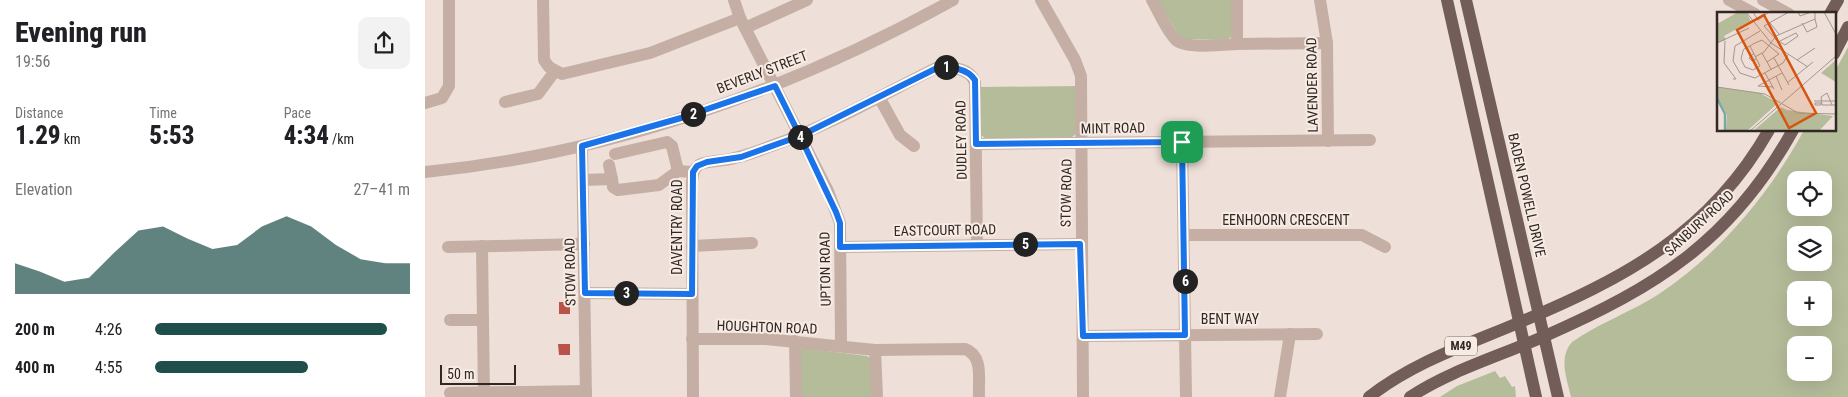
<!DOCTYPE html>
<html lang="en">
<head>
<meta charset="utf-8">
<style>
  :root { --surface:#fff; --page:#f2f2f2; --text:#202124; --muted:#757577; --accent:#1f4f4b }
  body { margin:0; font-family:"Roboto Condensed",sans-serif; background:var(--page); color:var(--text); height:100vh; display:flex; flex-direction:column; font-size:19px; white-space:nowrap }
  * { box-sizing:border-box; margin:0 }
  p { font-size:16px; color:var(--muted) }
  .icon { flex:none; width:28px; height:28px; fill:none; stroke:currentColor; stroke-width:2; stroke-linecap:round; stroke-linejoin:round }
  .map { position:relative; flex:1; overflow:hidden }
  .sheet { display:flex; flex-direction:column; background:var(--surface); width:425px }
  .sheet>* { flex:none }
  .controls { position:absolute; left:1362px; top:171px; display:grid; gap:10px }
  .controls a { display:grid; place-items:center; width:45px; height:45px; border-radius:10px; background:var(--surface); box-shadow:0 5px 20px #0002; font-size:25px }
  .scale { position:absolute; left:15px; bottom:12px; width:76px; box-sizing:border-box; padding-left:5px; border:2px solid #312826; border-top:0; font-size:14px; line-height:18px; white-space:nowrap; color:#312826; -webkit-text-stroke:4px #f7ebe3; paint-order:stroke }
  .pin { position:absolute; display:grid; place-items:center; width:42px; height:42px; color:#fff; margin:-21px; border-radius:10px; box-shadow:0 2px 8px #0006 }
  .km { position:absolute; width:25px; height:25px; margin:-12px; border-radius:50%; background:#222; color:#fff; font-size:14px; line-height:25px; text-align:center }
  .round { display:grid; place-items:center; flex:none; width:52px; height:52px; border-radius:10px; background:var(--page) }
  .overview { display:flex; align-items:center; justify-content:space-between; height:85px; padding:0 15px }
  h1 { font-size:28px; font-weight:800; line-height:38px }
  .stats { display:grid; grid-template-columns:repeat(3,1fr); gap:8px; height:85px; padding:5px 15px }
  .stats div { display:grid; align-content:center }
  .stats b { font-size:25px; font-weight:800 }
  .stats small { font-size:14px; font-weight:400 }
  .stats p { font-size:14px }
  .chart { height:140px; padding:10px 15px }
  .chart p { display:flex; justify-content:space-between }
  .chart svg { width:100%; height:90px; margin-top:5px; fill:var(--accent); opacity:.7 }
  ul { padding:0 15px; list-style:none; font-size:16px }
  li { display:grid; grid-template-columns:80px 60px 1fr; align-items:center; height:38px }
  li i { height:12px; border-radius:6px; background:var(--accent) }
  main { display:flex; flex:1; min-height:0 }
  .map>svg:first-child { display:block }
  .green { fill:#b5bc9a; fill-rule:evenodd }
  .building { fill:#bb5249 }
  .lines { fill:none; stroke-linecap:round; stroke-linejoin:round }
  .minor { stroke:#c5afa5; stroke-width:12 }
  .major { stroke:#725d58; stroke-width:12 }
  .route-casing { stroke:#fff; stroke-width:10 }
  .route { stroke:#1a73e8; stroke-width:6 }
  .labels { text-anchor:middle; stroke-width:4; stroke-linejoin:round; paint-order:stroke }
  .shield { fill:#f7ebe3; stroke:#6c625f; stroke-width:1 }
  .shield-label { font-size:12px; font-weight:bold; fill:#312826 }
  .street-label { font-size:14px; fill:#312826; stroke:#f7ebe3 }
  .inset-river { fill:none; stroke:#79a9a3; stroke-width:2.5 }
  .inset-road { fill:none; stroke:#a29691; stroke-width:1 }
  .view { fill:#d6540f; fill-opacity:0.15; stroke:#d6540f; stroke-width:2.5 }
  .inset-edge { fill:none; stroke:#312826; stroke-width:2.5 }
</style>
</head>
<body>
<main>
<section class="sheet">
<div class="overview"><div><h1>Evening run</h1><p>19:56</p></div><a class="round"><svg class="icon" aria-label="share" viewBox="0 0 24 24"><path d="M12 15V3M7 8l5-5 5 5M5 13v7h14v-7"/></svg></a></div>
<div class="stats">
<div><p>Distance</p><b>1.29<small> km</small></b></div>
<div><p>Time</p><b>5:53</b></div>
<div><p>Pace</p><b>4:34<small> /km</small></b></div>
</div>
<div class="chart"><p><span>Elevation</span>27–41 m</p>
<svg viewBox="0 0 160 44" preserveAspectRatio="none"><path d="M0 44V29L10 33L20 38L30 36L40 24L50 13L60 11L70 17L80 22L90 20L100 11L110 6L120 11L130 20L140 27L150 29L160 29V44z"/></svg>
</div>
<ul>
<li><b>200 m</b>4:26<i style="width:91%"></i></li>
<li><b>400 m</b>4:55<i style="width:60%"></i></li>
</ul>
</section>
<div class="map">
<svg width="1423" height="397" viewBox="0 0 1423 397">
  <rect width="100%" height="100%" fill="#eee0d8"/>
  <g class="green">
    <polygon points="732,0 808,0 808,36 801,40 756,39"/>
    <path d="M1423,47V397H1146C1142,379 1133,358 1147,342C1174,323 1206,312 1234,294C1295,253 1344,195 1379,130H1409V73ZM1371,180H1399V208H1371ZM1371,235H1399V262H1371ZM1371,290H1399V318H1371ZM1371,345H1399V372H1371Z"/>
    <polygon points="652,86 651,134 647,137 561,139 556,135 555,87"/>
    <polygon points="378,348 442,356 445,358 448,397 374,397 376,349"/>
    <polygon points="1070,371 1075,378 1080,376 1087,387 1090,386 1091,397 1015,397 1032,386"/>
  </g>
  <g class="building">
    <rect x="134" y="302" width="11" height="12"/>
    <polygon points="133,344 145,344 145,355 134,355"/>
  </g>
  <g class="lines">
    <g class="minor">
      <polyline points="118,0 119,60 124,67 137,74 225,53 315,18"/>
      <polyline points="309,0 315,18 403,191 415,223 416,346"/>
      <polyline points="616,0 650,60 656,76 658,397"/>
      <path d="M727,0C734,12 741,30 751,40C760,49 798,45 812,44V0"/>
      <polyline points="895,0 902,43 903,141"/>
      <polyline points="1304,0 1330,14"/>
      <polyline points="1338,0 1364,14"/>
      <polyline points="320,28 382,0"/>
      <polyline points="812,44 902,43"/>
      <polyline points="454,97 475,135 489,146"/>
      <polyline points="80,102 113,94 130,71"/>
      <polyline points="0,103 17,98 24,86 24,0"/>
      <polyline points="757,142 761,397"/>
      <polyline points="551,144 945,140"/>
      <polyline points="157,146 161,397"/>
      <polyline points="190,154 242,142 247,146 253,171"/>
      <polyline points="184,165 187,179"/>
      <path d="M0,172C185,154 366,90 528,0"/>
      <polyline points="159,180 187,179 188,187 193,190 234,185 253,171 268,172"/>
      <polyline points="759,235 937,235 960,247"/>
      <polyline points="57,246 59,397"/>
      <polyline points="267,246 327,243"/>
      <polyline points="23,247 159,244"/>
      <polyline points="415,247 655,244"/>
      <polyline points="160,293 267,294"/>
      <polyline points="25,320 58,320"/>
      <polyline points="658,336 892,334"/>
      <path d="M267,339H341L450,350L540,349C559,356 553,380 554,397"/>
      <polyline points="370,341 371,397"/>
      <polyline points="450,350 452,397"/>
      <polyline points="25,393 161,391"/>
      <path d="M268,397L267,182C268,159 281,163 299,160C315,158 331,152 346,146C403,126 457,95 511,68C525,66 546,68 550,83L552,245"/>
      <polyline points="855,397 865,334"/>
    </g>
    <g class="major">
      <polyline points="1022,0 1111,397"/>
      <polyline points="1041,0 1133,397"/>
      <polyline points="1405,14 1413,0"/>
      <polyline points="1409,54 1423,27"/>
      <path d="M944,397C989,362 1041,345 1093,323C1198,279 1285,234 1344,130"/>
      <path d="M985,397C1026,370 1075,356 1120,336C1232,287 1307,240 1368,130"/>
    </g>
  </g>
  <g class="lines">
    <g class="route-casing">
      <path id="route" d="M757,142L551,144L550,80C542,68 524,66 512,68L375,136L350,86L256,118L157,146L160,293L267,294L268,172L272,166L282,162L316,157L375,136L411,212L415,223V247L655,244L658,336L760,335L757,142"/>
    </g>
    <use href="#route" class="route"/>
  </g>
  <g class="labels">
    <rect class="shield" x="1020" y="336.5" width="32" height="19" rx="4"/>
    <g class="shield-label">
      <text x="1036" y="350">M49</text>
    </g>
    <g class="street-label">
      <text transform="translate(337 72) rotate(-21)" y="5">BEVERLY STREET</text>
      <text transform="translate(887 85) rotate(-91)" y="5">LAVENDER ROAD</text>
      <text transform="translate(688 128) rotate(-1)" y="5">MINT ROAD</text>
      <text transform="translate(536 140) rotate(-91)" y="5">DUDLEY ROAD</text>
      <text transform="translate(641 193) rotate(-89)" y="5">STOW ROAD</text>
      <text transform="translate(1102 195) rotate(77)" y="5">BADEN POWELL DRIVE</text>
      <text x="861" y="225">EENHOORN CRESCENT</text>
      <text transform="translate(1274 223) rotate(-43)" y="5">SANBURY ROAD</text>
      <text transform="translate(252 227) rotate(-90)" y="5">DAVENTRY ROAD</text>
      <text transform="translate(520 230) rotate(-1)" y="5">EASTCOURT ROAD</text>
      <text transform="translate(400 269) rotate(-91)" y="5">UPTON ROAD</text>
      <text transform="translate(145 272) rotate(-91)" y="5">STOW ROAD</text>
      <text x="805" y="324">BENT WAY</text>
      <text transform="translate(342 327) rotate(2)" y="5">HOUGHTON ROAD</text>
    </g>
  </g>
  <g transform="translate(1292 12)">
    <rect width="119" height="119" fill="#eee0d8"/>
    <path d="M21,0H29L34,9L7,24L9,28L0,31V12ZM119,48V70L104,61ZM0,75L43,81L61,91L30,119H9L10,103L0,84ZM64,95L70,98L116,104L102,119H36Z" fill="#b5bc9a"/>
    <path class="inset-river" d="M0,86L8,102V119"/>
    <path class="inset-road" d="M29,0L54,31L91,55M36,0L41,8L52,0M81,0L83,4L94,0M107,0L119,22M52,11L72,0M85,11L90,20L100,15L98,7M43,19L18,34L16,49L23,61L38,66L66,51L71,43M57,25L47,14L53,11L62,22M57,26L68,33L81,24L79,21L63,29M8,29L7,51L19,67H16M0,31L32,16M33,34L43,54L36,58L28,55L24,47L26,39L27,37L33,34L36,32L45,28L62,42L50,50M37,41L32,46L35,49L39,47M45,41L54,57M38,45L47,40L59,24L98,7V0M57,46L72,73M80,48L98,36M48,61L57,77M59,64L65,78M70,71L96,50M41,74L65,61M41,74L56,75M0,75L48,82L81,101L119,102M97,89H119M98,91H104V93H98ZM115,93L110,81L104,85L105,93H119M33,119L119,44"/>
    <path class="view" d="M47,3L99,101L72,116L20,18Z"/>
    <rect width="119" height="119" class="inset-edge"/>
  </g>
</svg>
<div class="controls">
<a><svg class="icon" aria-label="locate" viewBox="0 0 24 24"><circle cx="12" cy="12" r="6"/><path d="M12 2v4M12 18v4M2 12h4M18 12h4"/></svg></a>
<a><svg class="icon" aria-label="layers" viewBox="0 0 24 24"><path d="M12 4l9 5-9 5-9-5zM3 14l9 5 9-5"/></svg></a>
<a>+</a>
<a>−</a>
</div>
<div class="scale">50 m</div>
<div class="pin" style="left:757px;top:142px;background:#1e9e55"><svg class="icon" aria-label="arrive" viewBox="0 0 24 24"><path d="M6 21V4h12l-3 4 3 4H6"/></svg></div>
<b class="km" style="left:521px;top:67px">1</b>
<b class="km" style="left:268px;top:114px">2</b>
<b class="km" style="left:201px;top:293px">3</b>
<b class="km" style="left:375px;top:137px">4</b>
<b class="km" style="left:600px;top:244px">5</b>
<b class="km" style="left:760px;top:281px">6</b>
</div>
</main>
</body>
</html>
